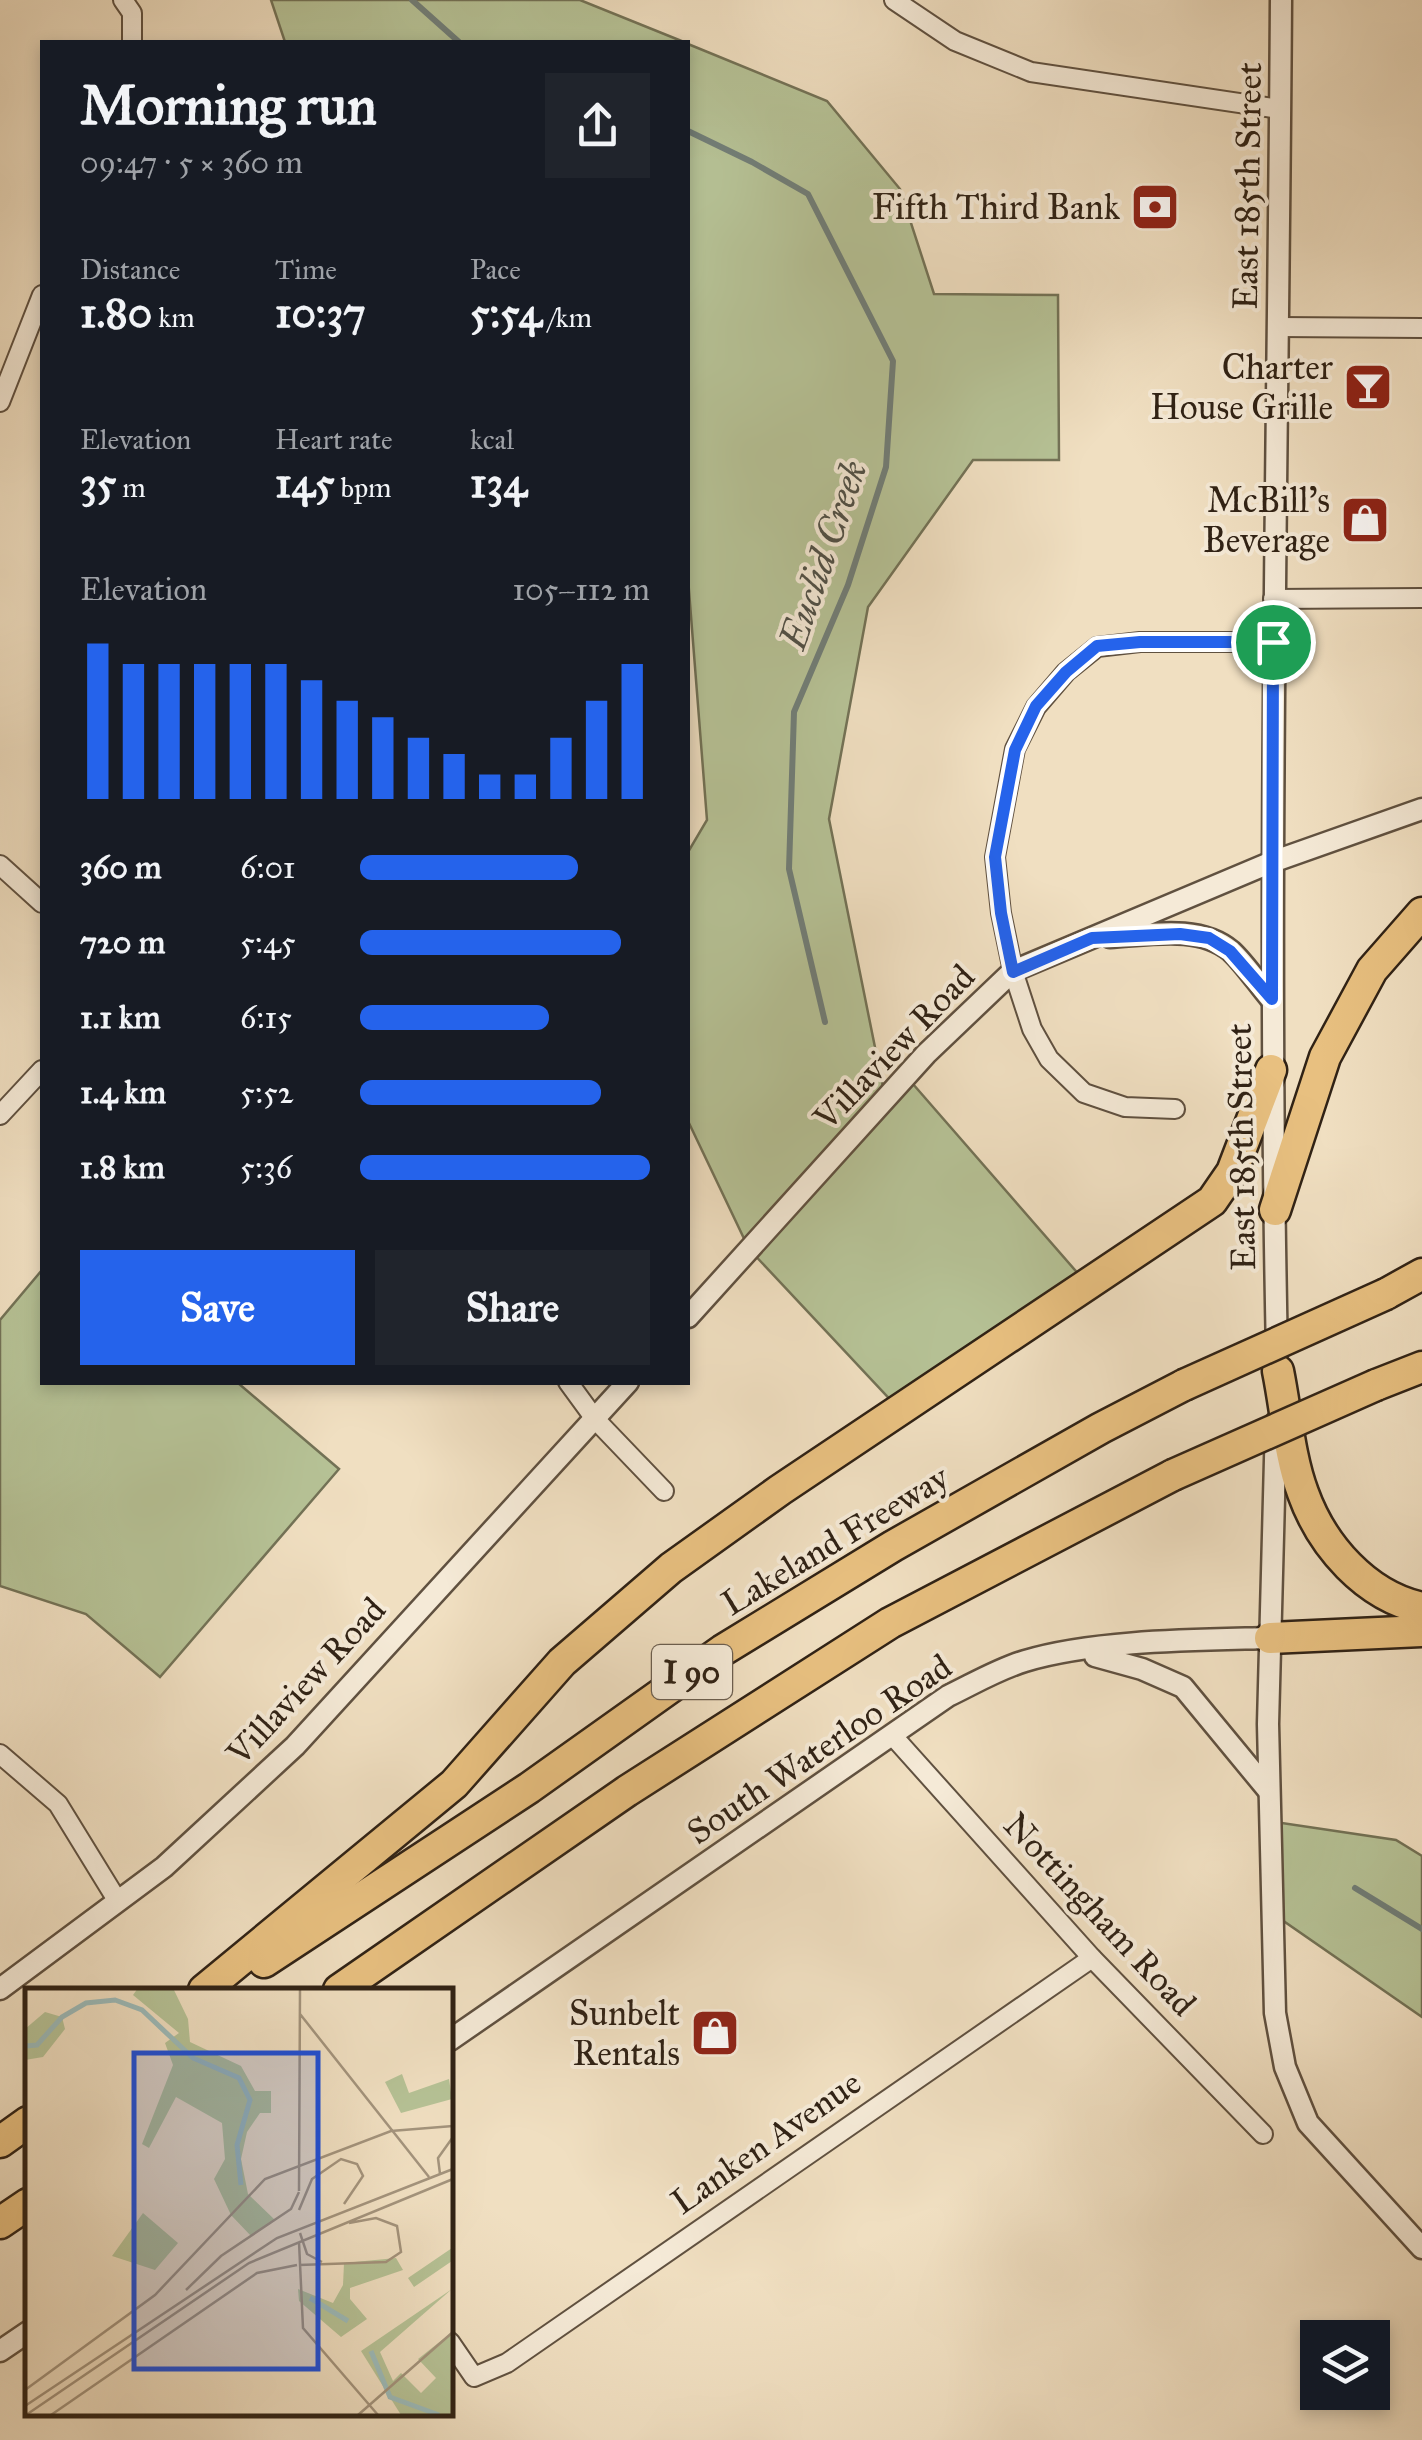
<!DOCTYPE html>
<html lang="en">
<head>
<meta charset="utf-8">
<style>
  :root { --surface:#171b24; --page:#20242c; --text:#f1f3f6; --muted:#9ea1a6; --accent:#2563eb }
  body { margin:0; font-family:"IM FELL Great Primer",serif; background:var(--page); color:var(--text); height:100vh; display:flex; flex-direction:column; font-size:38px; white-space:nowrap }
  * { box-sizing:border-box; margin:0 }
  p { font-size:32px; color:var(--muted) }
  .icon { flex:none; width:55px; height:55px; fill:none; stroke:currentColor; stroke-width:2; stroke-linecap:round; stroke-linejoin:round }
  .map { position:relative; flex:1; overflow:hidden }
  .drawer { position:absolute; left:40px; top:40px; width:650px; height:1345px; display:flex; flex-direction:column; background:var(--surface); border-radius:0px; box-shadow:0 5px 15px #0003 }
  .drawer>* { flex:none }
  .controls { position:absolute; left:1300px; top:2320px; display:grid; gap:20px }
  .controls a { display:grid; place-items:center; width:90px; height:90px; border-radius:0px; background:var(--surface); box-shadow:0 5px 15px #0003; font-size:50px }
  .pin { position:absolute; display:grid; place-items:center; width:85px; height:85px; color:#fff; margin:-42px; border:5px solid #fff; border-radius:50%; box-shadow:0 2px 10px #0007 }
  .round { display:grid; place-items:center; flex:none; width:105px; height:105px; border-radius:0px; background:var(--page) }
  .head { display:flex; align-items:center; justify-content:space-between; height:170px; padding:0 40px }
  h1 { font-size:55px; font-weight:800; line-height:75px }
  .stats { display:grid; grid-template-columns:repeat(3,1fr); gap:15px; height:170px; padding:10px 40px }
  .stats div { display:grid; align-content:center }
  .stats b { font-size:42px; font-weight:800 }
  .stats small { font-size:28px; font-weight:400 }
  .stats p { font-size:28px }
  .chart { height:280px; padding:20px 40px }
  .chart p { display:flex; justify-content:space-between }
  .chart svg { width:100%; height:180px; margin-top:10px; stroke:var(--accent); stroke-width:6 }
  .action { display:flex; gap:20px; margin-top:auto; padding:20px 40px }
  .action a { flex:1; height:115px; border-radius:0px; background:var(--accent); color:#fff; font-size:40px; font-weight:800; line-height:115px; text-align:center }
  .action a+a { background:var(--page); color:var(--text) }
  ul { padding:0 40px; list-style:none; font-size:32px }
  li { display:grid; grid-template-columns:160px 120px 1fr; align-items:center; height:75px }
  li i { height:25px; border-radius:12px; background:var(--accent) }
  .map>svg:first-child { display:block }
  .green { fill:#b6c296; stroke:#737256; stroke-width:2.5 }
  .lines { fill:none; stroke-linecap:round; stroke-linejoin:round }
  .stream { stroke:#717e78; stroke-width:6 }
  .minor-casing { stroke:#605140; stroke-width:22 }
  .tertiary-casing { stroke:#605140; stroke-width:25 }
  .motorway-casing { stroke:#302215; stroke-width:35 }
  .minor { stroke:#f5ead7; stroke-width:18 }
  .tertiary { stroke:#f5ead7; stroke-width:20 }
  .motorway { stroke:#e8c080; stroke-width:30 }
  .motorway-bridge-casing { stroke:#302215; stroke-width:35; stroke-linecap:butt }
  .motorway-bridge { stroke:#e8c080; stroke-width:30 }
  .route-casing { stroke:#fff; stroke-width:20 }
  .route { stroke:#2563eb; stroke-width:12 }
  .labels { text-anchor:middle; stroke-width:8; stroke-linejoin:round; paint-order:stroke }
  .shield { fill:#f5ead7; stroke:#6b5e4f; stroke-width:2.5 }
  .shield-label { font-size:32px; font-weight:bold; fill:#302215 }
  .street-label { font-size:35px; fill:#302215; stroke:#f5ead7 }
  .poi-label { font-size:35px; fill:#302215; stroke:#f5ead7; text-anchor:end }
  .water-label { font-size:38px; font-style:italic; fill:#505047; stroke:#f5ead7 }
  .inset-river { fill:none; stroke:#9cbbba; stroke-width:5 }
  .inset-road { fill:none; stroke:#a3937c; stroke-width:2.5 }
  .view { fill:#1d4ed8; fill-opacity:0.15; stroke:#1d4ed8; stroke-width:5 }
  .inset-edge { fill:none; stroke:#302215; stroke-width:5 }
</style>
</head>
<body>
<div class="map">
<svg width="1422" height="2440" viewBox="0 0 1422 2440">
  <rect width="100%" height="100%" fill="#f0dfc1"/>
  <filter id="stains"><feTurbulence type="fractalNoise" baseFrequency=".002" numOctaves="4"/><feColorMatrix values="0 0 0 0 .2 0 0 0 0 .09 0 0 0 0 .02 0 0 0 .5 -.17"/></filter>
  <radialGradient id="worn" r=".72"><stop offset=".6" stop-color="#630" stop-opacity="0"/><stop offset="1" stop-color="#630" stop-opacity=".3"/></radialGradient>
  <g class="green">
    <polygon points="271,0 580,0 684,42 285,42"/>
    <polygon points="688,44 827,101 900,189 934,294 1058,295 1059,460 973,460 868,607 829,819 885,1097 906,1076 1088,1285 900,1410 749,1249 688,1121 688,852 707,820 688,578"/>
    <polygon points="42,1270 42,1382 238,1383 339,1469 160,1677 86,1614 0,1586 0,1320"/>
    <polygon points="1269,1821 1396,1840 1422,1856 1422,2017 1272,1913"/>
  </g>
  <g class="lines">
    <g class="stream">
      <polyline points="412,0 459,42"/>
      <polyline points="688,131 752,162 808,194 893,361 886,467 848,585 794,712 789,869 825,1022"/>
      <polyline points="1355,1888 1422,1929"/>
    </g>
    <g class="minor-casing">
      <g id="minor">
        <polyline points="123,0 132,13 132,42"/>
        <polyline points="894,0 955,41 1031,72 1280,109"/>
        <polyline points="1278,327 1422,328"/>
        <polyline points="0,402 42,295"/>
        <polyline points="1273,599 1422,598"/>
        <polyline points="0,865 42,903"/>
        <polyline points="1175,1109 1125,1107 1084,1093 1049,1059 1032,1029 1013,971 1001,913 995,857 1015,749 1036,707 1066,672 1097,647 1140,642 1273,642"/>
        <polyline points="0,1115 42,1070"/>
        <polyline points="568,1382 595,1419 664,1491"/>
        <polyline points="892,1735 1092,1958 1263,2134"/>
        <polyline points="0,1754 58,1804 117,1900"/>
        <polyline points="450,2342 474,2377 507,2363 1092,1958"/>
      </g>
    </g>
    <g class="tertiary-casing">
      <g id="tertiary">
        <path d="M1110,937C1148,935 1199,924 1231,951C1246,965 1258,984 1271,999"/>
        <polyline points="688,1317 926,1054 1013,971 1272,862 1422,809"/>
        <path d="M1277,1353C1267,902 1278,451 1281,0"/>
        <polyline points="1276,1422 1268,1724 1275,2013 1285,2067 1308,2123 1422,2248"/>
        <polyline points="1095,1656 1142,1669 1183,1687 1268,1790"/>
        <polyline points="0,1989 164,1867 295,1746 628,1382"/>
        <path d="M450,2040L948,1696C973,1684 998,1669 1025,1661C1095,1640 1196,1640 1270,1638"/>
        <polyline points="0,2351 28,2332"/>
      </g>
    </g>
    <g class="motorway-casing">
      <g id="motorway">
        <polyline points="1275,1210 1325,1057 1372,970 1422,913"/>
        <polyline points="1386,1294 1422,1274"/>
        <path d="M1278,1371C1286,1410 1289,1456 1303,1493C1322,1546 1366,1596 1422,1608"/>
        <polyline points="1376,1385 1422,1367"/>
        <polyline points="1270,1638 1422,1631"/>
        <polyline points="264,1962 529,1788 723,1650 893,1546 1101,1428 1184,1385"/>
        <polyline points="204,1990 454,1784 562,1662 671,1568 780,1490 1212,1201 1232,1172 1271,1070"/>
        <polyline points="339,1990 627,1791 890,1623 1173,1475"/>
        <polyline points="0,2142 28,2122"/>
        <polyline points="0,2223 28,2204"/>
      </g>
    </g>
    <use href="#minor" class="minor"/>
    <use href="#tertiary" class="tertiary"/>
    <use href="#motorway" class="motorway"/>
    <g class="motorway-bridge-casing">
      <g id="motorway-bridge">
        <polyline points="1184,1385 1386,1294"/>
        <polyline points="1173,1475 1376,1385"/>
      </g>
    </g>
    <use href="#motorway-bridge" class="motorway-bridge"/>
  </g>
  <g class="lines">
    <g class="route-casing">
      <polygon id="route" points="1140,642 1273,642 1272,999 1230,951 1209,938 1180,934 1092,938 1013,972 1001,913 995,857 1015,750 1036,706 1066,672 1097,646"/>
    </g>
    <use href="#route" class="route"/>
  </g>
  <defs>
    <g id="bank-square" transform="scale(2.5)"><rect x="-9" y="-9" width="18" height="18" rx="4" fill="#8f2418" stroke="#f5ead7"/><path d="M-6-4H6V4H-6ZM0-2.3a2.3 2.3 0 1 0 0 4.6a2.3 2.3 0 1 0 0-4.6Z" fill="#fff"/></g>
    <g id="bar-square" transform="scale(2.5)"><rect x="-9" y="-9" width="18" height="18" rx="4" fill="#8f2418" stroke="#f5ead7"/><path d="M-6-5H6L.8 .8V4.5H3.5V6h-7V4.5H-.8V.8Z" fill="#fff"/></g>
    <g id="shop-square" transform="scale(2.5)"><rect x="-9" y="-9" width="18" height="18" rx="4" fill="#8f2418" stroke="#f5ead7"/><path d="M-5-2.5h2.3a2.7 3.5 0 0 1 5.4 0H5L5.5 6h-11ZM-1.5-2.5h3a1.5 2.3 0 0 0-3 0Z" fill="#fff"/></g>
  </defs>
  <g fill-rule="evenodd">
    <use href="#bank-square" x="1155" y="207"/>
    <use href="#bar-square" x="1368" y="387"/>
    <use href="#shop-square" x="1365" y="520"/>
    <use href="#shop-square" x="715" y="2033"/>
  </g>
  <g class="labels">
    <rect class="shield" x="652" y="1645" width="80" height="54" rx="8"/>
    <g class="shield-label">
      <text x="692" y="1683">I 90</text>
    </g>
    <g class="street-label">
      <text transform="translate(1247 186) rotate(-89)" y="12">East 185th Street</text>
      <text transform="translate(894 1047) rotate(-46)" y="12">Villaview Road</text>
      <text transform="translate(1241 1147) rotate(-91)" y="12">East 185th Street</text>
      <text transform="translate(835 1540) rotate(-31)" y="12">Lakeland Freeway</text>
      <text transform="translate(306 1681) rotate(-47)" y="12">Villaview Road</text>
      <text transform="translate(819 1749) rotate(-34)" y="12">South Waterloo Road</text>
      <text transform="translate(1100 1914) rotate(47)" y="12">Nottingham Road</text>
      <text transform="translate(766 2142) rotate(-35)" y="12">Lanken Avenue</text>
    </g>
    <g class="poi-label">
      <text x="1120" y="219">Fifth Third Bank</text>
      <text x="1333" y="379">Charter<tspan x="1333" dy="40">House Grille</tspan></text>
      <text x="1330" y="512">McBill's<tspan x="1330" dy="40">Beverage</tspan></text>
      <text x="680" y="2025">Sunbelt<tspan x="680" dy="40">Rentals</tspan></text>
    </g>
    <g class="water-label">
      <text transform="translate(823 555) rotate(-71)" y="13">Euclid Creek</text>
    </g>
  </g>
  <g transform="translate(25 1988)">
    <rect width="428" height="428" fill="#f0dfc1"/>
    <path d="M113,0H148L163,31L165,54L216,78L230,103H246V125H235L222,144L216,171L223,206L250,232L226,248L206,227L189,191L200,171L197,135L151,109L124,160L117,156L148,77L140,55L154,45L108,7ZM20,24L37,29L40,41L18,69L0,72V41ZM377,86L384,105L424,91L427,111L376,125L360,94ZM118,225L153,255L130,282L87,268ZM427,260V273L389,299L383,290ZM371,270L378,282L325,300V311L342,331L316,349L274,313L273,301L308,315L318,297L319,275ZM427,301L355,364L368,393L376,385L396,405L411,390L393,371L427,344V427H376L336,363Z" fill="#b6c296"/>
    <path class="inset-river" d="M0,58L12,57L37,29L61,15L90,12L117,22L168,70L214,90L225,112L212,157L216,197M285,310L323,333M346,363L365,409L414,427"/>
    <path class="inset-road" d="M275,26L404,189M415,186L413,170L428,149M274,203L275,0M274,222L287,191L316,171L332,176L338,188L319,216M275,245L282,266L297,274M274,254L278,340L353,427M274,277L361,274L376,264L372,238L351,230L324,235M161,302L196,268L266,221L274,204M0,402L130,307L240,191L366,143L428,138M0,418L252,250L428,181M1,427L224,275L428,191M26,427L232,285L272,277M333,427L428,344"/>
    <path class="view" d="M109,65H293V381H109Z"/>
    <rect width="428" height="428" class="inset-edge"/>
  </g>
  <rect width="100%" height="100%" filter="url(#stains)"/>
  <rect width="100%" height="100%" fill="url(#worn)"/>
</svg>
<div class="controls">
<a><svg class="icon" aria-label="layers" viewBox="0 0 24 24"><path d="M12 4l9 5-9 5-9-5zM3 14l9 5 9-5"/></svg></a>
</div>
<div class="pin" style="left:1273px;top:642px;background:#1e9e55"><svg class="icon" aria-label="arrive" viewBox="0 0 24 24"><path d="M6 21V4h12l-3 4 3 4H6"/></svg></div>
<section class="drawer">
<div class="head"><div><h1>Morning run</h1><p>09:47 · 5 × 360 m</p></div><a class="round"><svg class="icon" aria-label="share" viewBox="0 0 24 24"><path d="M12 15V3M7 8l5-5 5 5M5 13v7h14v-7"/></svg></a></div>
<div class="stats">
<div><p>Distance</p><b>1.80<small> km</small></b></div>
<div><p>Time</p><b>10:37</b></div>
<div><p>Pace</p><b>5:54<small> /km</small></b></div>
</div>
<div class="stats">
<div><p>Elevation</p><b>35<small> m</small></b></div>
<div><p>Heart rate</p><b>145<small> bpm</small></b></div>
<div><p>kcal</p><b>134</b></div>
</div>
<div class="chart"><p><span>Elevation</span>105–112 m</p>
<svg viewBox="0 0 160 44" preserveAspectRatio="none"><path d="M5 44V6M15 44V11M25 44V11M35 44V11M45 44V11M55 44V11M65 44V15M75 44V20M85 44V24M95 44V29M105 44V33M115 44V38M125 44V38M135 44V29M145 44V20M155 44V11"/></svg>
</div>
<ul>
<li><b>360 m</b>6:01<i style="width:75%"></i></li>
<li><b>720 m</b>5:45<i style="width:90%"></i></li>
<li><b>1.1 km</b>6:15<i style="width:65%"></i></li>
<li><b>1.4 km</b>5:52<i style="width:83%"></i></li>
<li><b>1.8 km</b>5:36<i style="width:100%"></i></li>
</ul>
<div class="action"><a>Save</a><a>Share</a></div>
</section>
</div>
</body>
</html>
